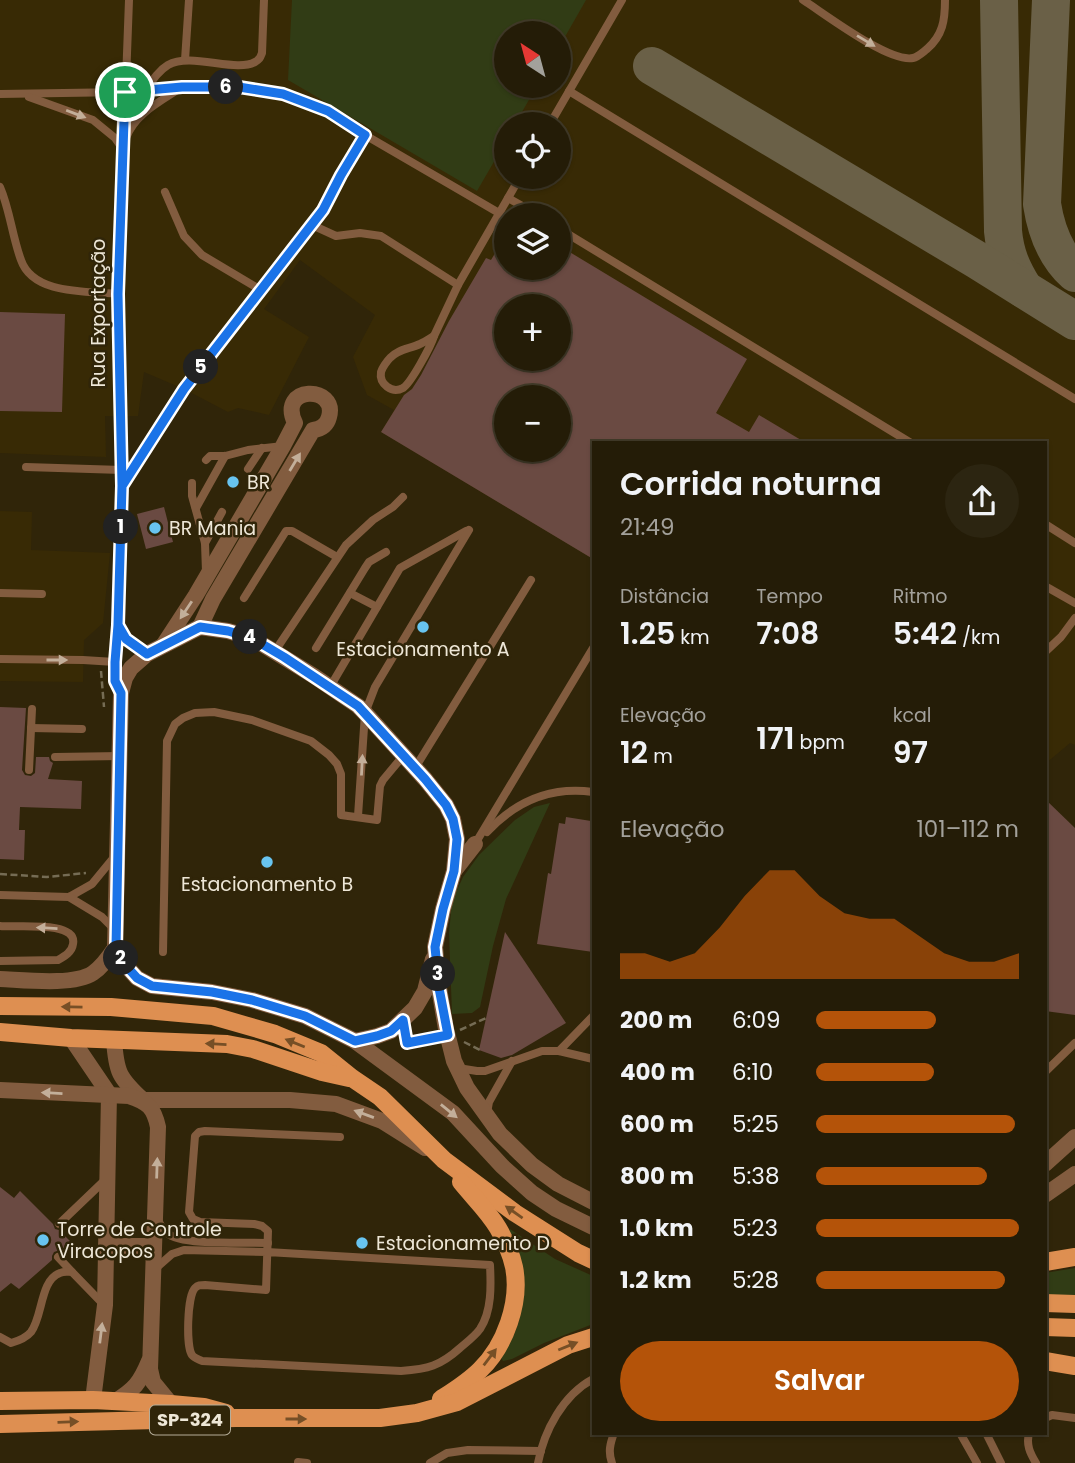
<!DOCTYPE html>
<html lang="pt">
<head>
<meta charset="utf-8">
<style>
  :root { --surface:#241c07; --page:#2c2511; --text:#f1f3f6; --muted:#a3a19b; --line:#413a28; --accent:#b45309 }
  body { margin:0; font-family:Poppins,sans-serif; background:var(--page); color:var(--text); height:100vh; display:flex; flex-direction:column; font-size:26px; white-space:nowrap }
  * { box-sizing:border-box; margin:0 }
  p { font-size:23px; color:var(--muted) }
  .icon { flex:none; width:38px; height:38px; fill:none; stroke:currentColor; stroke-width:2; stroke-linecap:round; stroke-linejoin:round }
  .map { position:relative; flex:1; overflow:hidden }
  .side { position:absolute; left:592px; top:441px; width:455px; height:994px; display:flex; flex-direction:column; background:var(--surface); border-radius:0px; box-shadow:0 2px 5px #0004,0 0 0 2px var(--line) }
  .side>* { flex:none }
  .needle { width:46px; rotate:324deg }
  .fabs { position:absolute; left:494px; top:21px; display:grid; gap:14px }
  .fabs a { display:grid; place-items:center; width:77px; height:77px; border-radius:50%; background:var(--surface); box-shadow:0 2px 5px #0004,0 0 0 2px var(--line); font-size:35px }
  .pin { position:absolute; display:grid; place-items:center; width:60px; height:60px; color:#fff; margin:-30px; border:4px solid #fff; border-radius:50%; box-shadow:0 2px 7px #0007 }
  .km { position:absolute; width:35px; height:35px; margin:-18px; border-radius:50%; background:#222; color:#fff; font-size:19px; line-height:35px; text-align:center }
  .round { display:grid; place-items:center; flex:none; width:74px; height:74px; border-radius:37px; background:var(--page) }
  .headline { display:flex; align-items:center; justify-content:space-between; height:119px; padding:0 28px }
  h1 { font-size:32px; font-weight:600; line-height:52px }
  .metrics { display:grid; grid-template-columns:repeat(3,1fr); gap:10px; height:119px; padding:7px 28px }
  .metrics div { display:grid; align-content:center }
  .metrics b { font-size:30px; font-weight:600 }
  .metrics small { font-size:19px; font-weight:400 }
  .metrics p { font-size:19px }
  .chart { height:196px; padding:14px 28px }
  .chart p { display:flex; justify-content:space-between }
  .chart svg { width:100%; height:126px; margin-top:7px; fill:var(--accent); opacity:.7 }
  .action { display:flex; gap:14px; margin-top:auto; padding:14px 28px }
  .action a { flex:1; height:80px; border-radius:42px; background:var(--accent); color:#fff; font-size:28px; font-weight:600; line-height:80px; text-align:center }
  ul { padding:0 28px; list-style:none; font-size:23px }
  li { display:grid; grid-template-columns:112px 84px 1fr; align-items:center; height:52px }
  li i { height:18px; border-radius:9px; background:var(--accent) }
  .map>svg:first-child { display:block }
  .built { fill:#382a05; fill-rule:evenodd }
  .green { fill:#313c15 }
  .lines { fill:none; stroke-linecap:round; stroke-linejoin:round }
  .taxiway { stroke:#6a6047; stroke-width:38 }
  .building { fill:#6a4a42; fill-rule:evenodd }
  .path { stroke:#756c54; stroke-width:2.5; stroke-dasharray:7 3.5; stroke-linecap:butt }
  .service { stroke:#825c3f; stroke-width:8 }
  .minor { stroke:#825c3f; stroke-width:16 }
  .primary { stroke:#de8f51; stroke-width:18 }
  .oneway { fill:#c3af9a }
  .oneway2 { fill:#764f26 }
  .route-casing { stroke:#fff; stroke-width:14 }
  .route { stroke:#1a73e8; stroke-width:9 }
  .poi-dot { fill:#68c4f0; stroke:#302509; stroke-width:2.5 }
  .labels { text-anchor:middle; stroke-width:5; stroke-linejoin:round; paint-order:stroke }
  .shield { fill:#302509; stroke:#b5ad99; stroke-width:2 }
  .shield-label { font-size:18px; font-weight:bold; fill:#eee7d7 }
  .street-label { font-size:19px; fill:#eee7d7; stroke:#302509 }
  .poi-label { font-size:19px; fill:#eee7d7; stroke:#302509; text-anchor:start }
</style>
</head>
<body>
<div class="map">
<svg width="1075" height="1463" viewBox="0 0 1075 1463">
  <rect width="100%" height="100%" fill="#302509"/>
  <g class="built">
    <path d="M0,0H1075V745L1070,743L1045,764V443H593V559L381,432L394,410L367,395L353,357L375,315L300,260L264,309L309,337L269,415L238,408L228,412L184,389L144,372L138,416H105L106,457L0,453ZM506,33H558V86H506ZM506,124H558V177H506ZM506,215H558V268H506ZM506,306H558V359H506ZM506,397H558V450H506Z"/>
    <polygon points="0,511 32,512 31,550 110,553 103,623 84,640 83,682 0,681"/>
  </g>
  <g class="green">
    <polygon points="292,0 586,0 558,49 558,33 506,33 506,86 537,86 515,124 506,124 506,141 477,191 288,80"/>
    <polygon points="550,803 506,899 493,946 480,1007 472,1013 452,1014 449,933 452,901 463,877 479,855 515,820 534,807"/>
    <path d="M510,1229L555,1259L593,1276V1324L544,1343L512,1359L503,1361L501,1358C534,1307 521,1286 508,1231Z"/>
    <polygon points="1075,1268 1075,1296 1045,1296 1045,1273"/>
  </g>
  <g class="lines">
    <g class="taxiway">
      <path d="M999,0L1003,231C1005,254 1012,270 1024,289"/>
      <path d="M1051,0L1042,204C1046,230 1055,255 1075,273"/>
      <polyline points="652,66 977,260 1075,321"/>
    </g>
  </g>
  <g class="building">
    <path d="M506,235V268H558V245L747,359L716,413L749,432L759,415L806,443H593V559L381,432L404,395L412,389L421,375L449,321L486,258L491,260ZM506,306H558V359H506ZM506,397H558V450H506Z"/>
    <polygon points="0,312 65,314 62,412 0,411"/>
    <polygon points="164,507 173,542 146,549 137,514"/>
    <polygon points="0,707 26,708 22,770 25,775 31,776 35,773 36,757 49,757 50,761 53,763 48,779 82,781 81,809 20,807 19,830 25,830 24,860 0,859"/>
    <polygon points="1045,799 1075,828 1075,1015 1045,1011"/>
    <polygon points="566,817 591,821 590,831 593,832 593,952 537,944 548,873 551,874 559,823 565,824"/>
    <polygon points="505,932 566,1023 512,1055 501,1058 479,1050"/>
    <polygon points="0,1187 14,1198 20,1191 53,1224 55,1229 59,1230 70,1241 64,1246 66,1248 62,1252 57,1251 54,1252 52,1256 52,1260 19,1289 11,1283 0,1292"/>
  </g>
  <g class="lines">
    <g class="path">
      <polyline points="101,671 104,707"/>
      <polyline points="0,874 47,877 86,873"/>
      <polyline points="460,1030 486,1018"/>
      <polyline points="406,1038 407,1043 433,1038"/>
      <polyline points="464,1042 480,1050"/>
    </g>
    <g class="service">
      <path d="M803,0C825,14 889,63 913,58C918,57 923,52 927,49C943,35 945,20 945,0"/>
      <polyline points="185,60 189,0"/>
      <path d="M146,90C152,81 158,71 168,65C191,52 236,73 255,62C260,59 260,58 262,53L264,0"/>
      <polyline points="569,91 1075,399"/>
      <polyline points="0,94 126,92 182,87 239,87 283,94 328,111 365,135 499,213"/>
      <polyline points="29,97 93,120 115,138 122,148"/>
      <polyline points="550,124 622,0"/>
      <path d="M126,138C134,115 159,102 179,89"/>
      <polyline points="520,177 508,198 538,215"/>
      <path d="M0,187C10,210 12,236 21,260C33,295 87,291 118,294"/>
      <polyline points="165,192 184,236 202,255 261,290"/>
      <polyline points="312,225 336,236 360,233 381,236 458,285"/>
      <polyline points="558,228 911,443"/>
      <path d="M434,336C431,346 411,383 403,388C392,394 379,384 381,372C382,368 387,361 390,358C398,349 409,349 420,344C425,342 429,339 434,336Z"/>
      <polyline points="434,336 458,285 508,198"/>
      <polyline points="206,460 210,456 225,456 248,450 283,446"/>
      <polyline points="26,467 122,470"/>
      <polyline points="248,469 262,448"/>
      <polyline points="192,483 192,496 205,543 206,572"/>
      <polyline points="122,486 184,389 323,210 341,175 365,135"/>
      <polyline points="196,508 225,456"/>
      <polyline points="1045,524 1075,543"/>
      <polyline points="205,543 222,512"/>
      <polyline points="1045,586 1075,603"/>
      <polyline points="0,593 42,594"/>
      <polyline points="350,593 377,607"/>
      <polyline points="244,598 286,531 292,531 337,557"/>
      <polyline points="119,625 126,638 147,654"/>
      <polyline points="316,648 365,568 369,562 386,552"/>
      <polyline points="275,651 346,545 373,520 393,507 403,497"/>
      <polyline points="1045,652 1061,637 1075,618"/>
      <polyline points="0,659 83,660 115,662"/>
      <polyline points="330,687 400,568 466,531"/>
      <polyline points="120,692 115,681 115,662 119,625 122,487 118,294 129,0"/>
      <polyline points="31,728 82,729"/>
      <polyline points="55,757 121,756"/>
      <polyline points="415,768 531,580"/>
      <polyline points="29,770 32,709"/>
      <polyline points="358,816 365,713 375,687 469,530"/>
      <path d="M487,832C516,801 550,786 593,792"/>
      <polyline points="475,844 593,648"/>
      <polyline points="0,895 69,897 92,884 115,856"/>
      <polyline points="69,897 102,917 115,930"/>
      <path d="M0,926C15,928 78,920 73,944C72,952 65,956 58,960L0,961"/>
      <polyline points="163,952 167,741 175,724 183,718 195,713 214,712 252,720 311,741 329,755 337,764 341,774 341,815 377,820 380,786 383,780 403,756"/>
      <polyline points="559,1051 593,1016"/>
      <polyline points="458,1068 477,1071 485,1071 542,1051 559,1051 593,1059"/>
      <polyline points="1045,1072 1075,1043"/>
      <polyline points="487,1113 489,1102 512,1061"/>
      <path d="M157,1219C160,1223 163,1230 167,1233C181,1246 247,1242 268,1243"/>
      <polyline points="59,1224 105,1180"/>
      <polyline points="58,1257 72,1272"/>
      <path d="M155,1269L172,1254L184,1250L267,1252L490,1265C491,1285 492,1311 480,1329C475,1336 467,1342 460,1348C440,1366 428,1369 401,1371L202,1361C198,1359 194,1358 192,1355C186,1347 187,1296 195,1288C198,1285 200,1285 205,1285L266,1290L268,1231L262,1226L254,1224L200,1222L193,1219L189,1212L195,1136L199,1132L205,1131L340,1137"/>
      <path d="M0,1337L11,1343C18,1341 26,1338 31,1332C43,1316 40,1280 60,1273C64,1271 68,1272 72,1272L104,1305"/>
      <polyline points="1045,1418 1052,1415 1075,1418"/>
      <polyline points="960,1433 977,1463"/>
      <polyline points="986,1433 1001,1463"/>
      <path d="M1029,1433C1026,1445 1030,1453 1036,1463"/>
      <polyline points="298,1462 307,1463"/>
      <polyline points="430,1463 447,1453 468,1450 541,1451"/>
      <path d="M538,1463C544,1431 563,1395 593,1379"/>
      <path d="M612,1463C608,1452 610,1444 614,1433"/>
    </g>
    <g class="minor">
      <path d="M164,644L196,595L283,446L295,423C277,385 338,385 329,417C327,425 321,429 313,430L213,599L200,627"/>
      <polyline points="454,871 475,844"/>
      <polyline points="115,948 121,693 125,678 131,668 147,654 200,627 228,631 252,638 314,676 358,706 365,713 425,779 446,805 453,819 457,839 454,871 443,909 435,947 439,988 446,1029 454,1061 467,1088 500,1134 532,1165 558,1184 593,1202"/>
      <polyline points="115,948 128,968 137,978 152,986 212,992 252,1000 305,1016 355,1041 453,1113 502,1166 532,1193 556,1209 593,1227"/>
      <path d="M0,979C24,980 74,986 93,973C102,967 109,957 115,948"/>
      <polyline points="71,1038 109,1094 105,1305 93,1400"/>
      <path d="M114,1039C116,1072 119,1078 143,1100H290L336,1104L382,1121L425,1148"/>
      <polyline points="355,1041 377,1036 391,1031 415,1008 425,991 433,959"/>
      <path d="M0,1090L129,1096C148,1102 154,1108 158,1127L150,1369L153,1382L171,1404"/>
      <polyline points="1045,1164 1075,1137"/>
      <polyline points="1045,1195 1075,1174"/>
      <polyline points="106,1246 153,1246"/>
      <path d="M114,1402C134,1390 140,1383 149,1361"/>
    </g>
    <g class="primary">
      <polyline points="0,1006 111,1007 213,1016 275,1034 321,1053 352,1078 380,1097 444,1160 515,1213 578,1253 593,1260"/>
      <polyline points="0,1032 71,1038 227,1044 253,1049 322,1072 349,1078"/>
      <polyline points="1045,1262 1075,1257"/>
      <polyline points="1045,1303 1075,1304"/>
      <polyline points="1045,1327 1075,1328"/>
      <polyline points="1045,1361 1075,1366"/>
      <path d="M441,1399C455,1390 468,1382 480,1370C505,1346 521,1302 514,1267C511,1253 505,1240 498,1228C488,1211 473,1197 461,1182"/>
      <polyline points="0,1401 93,1400 171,1404 204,1407 226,1413"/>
      <polyline points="0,1424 236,1418 380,1418 417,1413 457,1402 568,1345 593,1337"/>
    </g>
  </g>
  <defs><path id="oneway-solid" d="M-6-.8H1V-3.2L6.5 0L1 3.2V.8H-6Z" transform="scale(1.75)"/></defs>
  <g class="oneway">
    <use href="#oneway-solid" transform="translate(866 41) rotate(31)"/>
    <use href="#oneway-solid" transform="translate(76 114) rotate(21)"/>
    <use href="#oneway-solid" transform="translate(295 462) rotate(-59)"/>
    <use href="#oneway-solid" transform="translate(186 610) rotate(124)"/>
    <use href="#oneway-solid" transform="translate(57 660)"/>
    <use href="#oneway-solid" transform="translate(362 765) rotate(-87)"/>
    <use href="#oneway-solid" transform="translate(47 928) rotate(-177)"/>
    <use href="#oneway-solid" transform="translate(52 1093) rotate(-177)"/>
    <use href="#oneway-solid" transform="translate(449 1111) rotate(39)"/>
    <use href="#oneway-solid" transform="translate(364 1114) rotate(-160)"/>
    <use href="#oneway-solid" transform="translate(157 1168) rotate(-88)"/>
    <use href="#oneway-solid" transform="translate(101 1333) rotate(-83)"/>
  </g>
  <g class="oneway2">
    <use href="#oneway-solid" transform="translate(72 1007) rotate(-179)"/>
    <use href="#oneway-solid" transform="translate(295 1043) rotate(-158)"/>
    <use href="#oneway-solid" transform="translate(216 1044) rotate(-177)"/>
    <use href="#oneway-solid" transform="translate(514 1212) rotate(-145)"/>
    <use href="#oneway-solid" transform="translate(568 1346) rotate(-22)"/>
    <use href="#oneway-solid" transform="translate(490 1357) rotate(-53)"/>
    <use href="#oneway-solid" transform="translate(296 1419)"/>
    <use href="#oneway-solid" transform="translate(68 1422) rotate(-2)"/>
  </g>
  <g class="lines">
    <g class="route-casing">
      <polyline id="route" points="125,92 118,294 122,486 118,625 115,662 115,681 121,693 116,948 128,968 137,978 152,986 212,992 252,1000 305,1016 355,1041 377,1036 391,1031 403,1020 407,1043 448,1035 439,988 435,947 443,909 454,871 457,839 453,819 446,805 425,779 358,706 284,657 252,638 228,631 200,627 147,654 126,639 118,625 122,486 184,389 323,210 341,175 365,135 328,111 283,94 239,87 182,87 125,92"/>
    </g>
    <use href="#route" class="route"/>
  </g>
  <g class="poi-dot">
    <circle cx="233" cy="482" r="7"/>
    <circle cx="155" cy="528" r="7"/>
    <circle cx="423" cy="627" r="7"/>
    <circle cx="267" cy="862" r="7"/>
    <circle cx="43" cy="1240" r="7"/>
    <circle cx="362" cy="1243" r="7"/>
  </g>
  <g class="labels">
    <rect class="shield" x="150" y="1405.5" width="80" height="29" rx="5"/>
    <g class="shield-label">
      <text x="190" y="1426">SP-324</text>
    </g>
    <g class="street-label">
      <text transform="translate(98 313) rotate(-90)" y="7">Rua Exportação</text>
    </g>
    <g class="poi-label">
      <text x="247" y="489">BR</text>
      <text x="169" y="535">BR Mania</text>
      <text x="423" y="656" text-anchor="middle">Estacionamento A</text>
      <text x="267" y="891" text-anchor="middle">Estacionamento B</text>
      <text x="57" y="1236">Torre de Controle<tspan x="57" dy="22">Viracopos</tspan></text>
      <text x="376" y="1250">Estacionamento D</text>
    </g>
  </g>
</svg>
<div class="fabs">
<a><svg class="needle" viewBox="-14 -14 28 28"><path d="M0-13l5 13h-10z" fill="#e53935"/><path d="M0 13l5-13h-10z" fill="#a3a19b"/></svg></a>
<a><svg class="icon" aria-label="locate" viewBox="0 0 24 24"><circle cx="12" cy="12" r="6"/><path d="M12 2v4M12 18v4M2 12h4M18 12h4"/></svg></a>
<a><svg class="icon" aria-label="layers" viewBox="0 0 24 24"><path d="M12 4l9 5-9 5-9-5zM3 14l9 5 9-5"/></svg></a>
<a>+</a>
<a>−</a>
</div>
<div class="pin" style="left:125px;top:92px;background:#1e9e55"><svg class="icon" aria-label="arrive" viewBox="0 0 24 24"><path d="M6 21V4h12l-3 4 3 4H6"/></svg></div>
<b class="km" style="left:121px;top:527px">1</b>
<b class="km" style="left:121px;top:958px">2</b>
<b class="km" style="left:438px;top:974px">3</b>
<b class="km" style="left:250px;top:637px">4</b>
<b class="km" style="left:201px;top:367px">5</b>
<b class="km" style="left:226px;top:87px">6</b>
<section class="side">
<div class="headline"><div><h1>Corrida noturna</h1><p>21:49</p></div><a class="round"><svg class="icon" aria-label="share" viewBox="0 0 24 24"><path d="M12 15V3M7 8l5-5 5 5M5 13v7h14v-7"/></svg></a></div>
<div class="metrics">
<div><p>Distância</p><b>1.25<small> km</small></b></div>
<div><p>Tempo</p><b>7:08</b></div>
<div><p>Ritmo</p><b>5:42<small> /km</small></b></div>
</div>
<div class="metrics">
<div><p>Elevação</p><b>12<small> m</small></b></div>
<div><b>171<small> bpm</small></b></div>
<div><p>kcal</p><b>97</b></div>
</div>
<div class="chart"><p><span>Elevação</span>101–112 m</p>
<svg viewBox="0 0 160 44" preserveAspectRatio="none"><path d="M0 44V35L10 35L20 38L30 35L40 26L50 15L60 6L70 6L80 15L90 21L100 23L110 23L120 29L130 35L140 38L150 38L160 35V44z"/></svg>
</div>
<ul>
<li><b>200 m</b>6:09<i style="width:59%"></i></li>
<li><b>400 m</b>6:10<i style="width:58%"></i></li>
<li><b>600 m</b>5:25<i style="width:98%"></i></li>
<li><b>800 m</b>5:38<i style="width:84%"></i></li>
<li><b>1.0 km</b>5:23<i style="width:100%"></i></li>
<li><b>1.2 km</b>5:28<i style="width:93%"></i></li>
</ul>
<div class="action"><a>Salvar</a></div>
</section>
</div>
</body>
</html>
